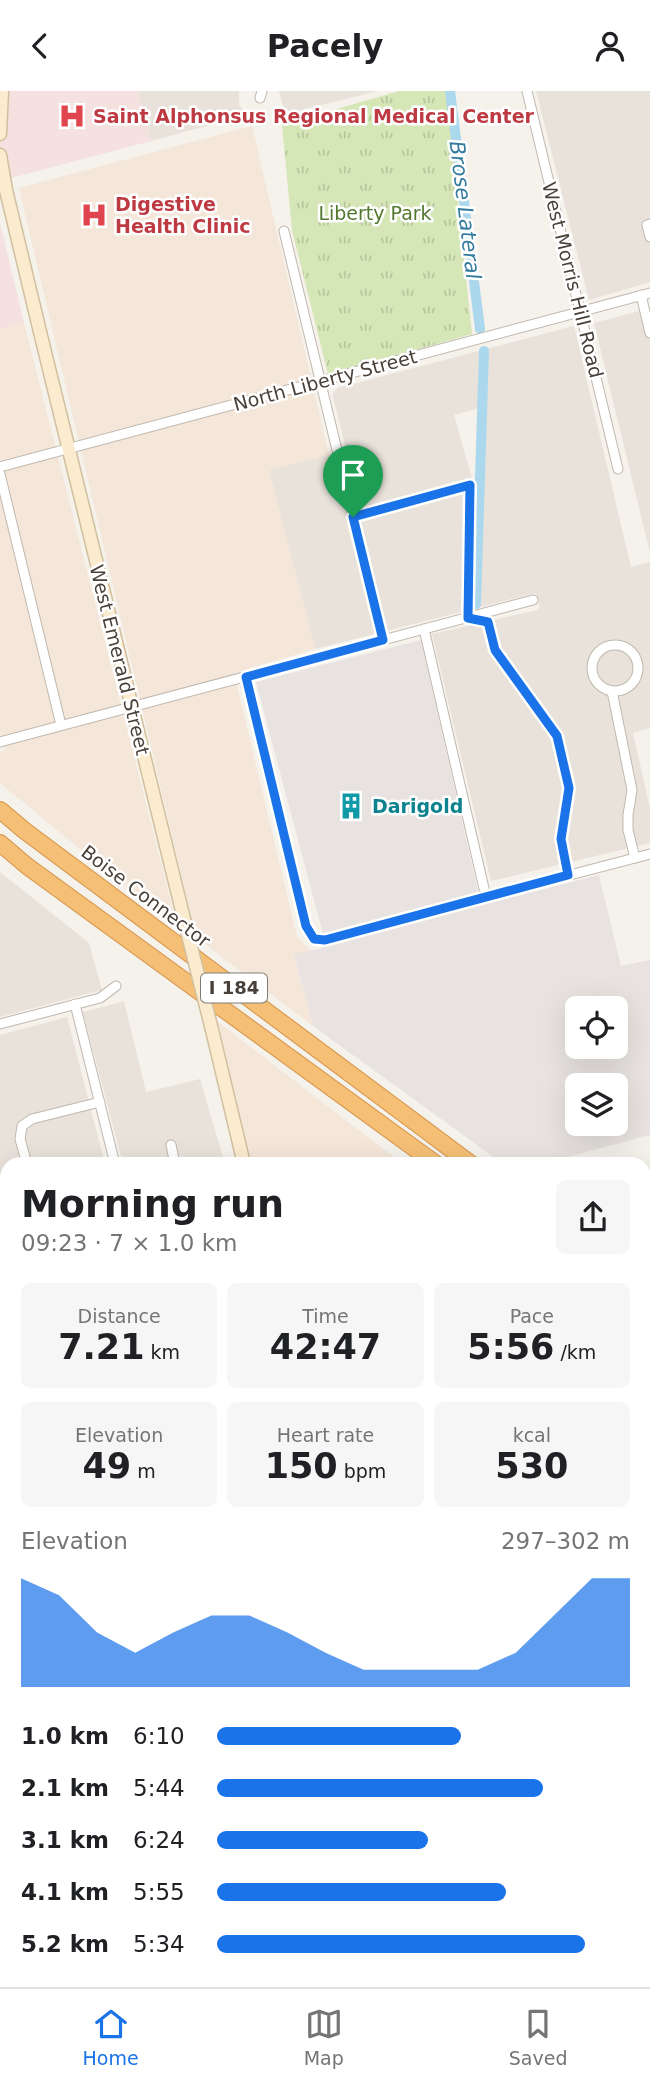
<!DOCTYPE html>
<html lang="en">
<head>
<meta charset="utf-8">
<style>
  :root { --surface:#fff; --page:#f6f6f6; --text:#202124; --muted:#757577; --line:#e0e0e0; --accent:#1a73e8 }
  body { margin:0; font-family:"DejaVu Sans",sans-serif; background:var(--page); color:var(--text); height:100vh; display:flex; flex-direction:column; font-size:26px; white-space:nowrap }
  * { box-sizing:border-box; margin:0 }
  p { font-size:23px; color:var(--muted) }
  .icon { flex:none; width:38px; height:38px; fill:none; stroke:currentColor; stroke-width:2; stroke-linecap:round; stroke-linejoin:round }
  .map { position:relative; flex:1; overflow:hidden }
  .panel { position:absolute; left:0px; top:1066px; width:651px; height:831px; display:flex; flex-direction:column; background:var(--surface); border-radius:21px 21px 0 0; box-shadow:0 7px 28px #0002 }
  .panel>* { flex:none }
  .fabs { position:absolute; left:565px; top:905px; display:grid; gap:14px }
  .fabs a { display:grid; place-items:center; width:63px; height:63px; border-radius:10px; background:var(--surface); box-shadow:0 7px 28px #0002; font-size:35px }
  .pin { position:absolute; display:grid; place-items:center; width:60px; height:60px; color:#fff; margin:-72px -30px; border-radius:50% 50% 50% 0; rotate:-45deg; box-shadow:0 0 7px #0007 }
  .pin .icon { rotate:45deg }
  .round { display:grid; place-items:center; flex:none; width:74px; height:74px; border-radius:10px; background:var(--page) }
  .summary { display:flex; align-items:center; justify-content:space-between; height:119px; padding:0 21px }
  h1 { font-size:38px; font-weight:700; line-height:52px }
  .metrics { display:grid; grid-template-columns:repeat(3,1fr); gap:10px; height:119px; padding:7px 21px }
  .metrics div { display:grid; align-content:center; border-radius:10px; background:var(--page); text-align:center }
  .metrics b { font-size:35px; font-weight:700 }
  .metrics small { font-size:19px; font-weight:400 }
  .metrics p { font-size:19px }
  .chart { height:196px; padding:14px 21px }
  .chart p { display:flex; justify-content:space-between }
  .chart svg { width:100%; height:126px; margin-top:7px; fill:var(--accent); opacity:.7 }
  ul { padding:0 21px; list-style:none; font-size:23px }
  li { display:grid; grid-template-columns:112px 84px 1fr; align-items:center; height:52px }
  li i { height:18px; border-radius:9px; background:var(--accent) }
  header { display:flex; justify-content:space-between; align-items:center; height:91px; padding:0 21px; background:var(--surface); font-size:32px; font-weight:700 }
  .tab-bar { display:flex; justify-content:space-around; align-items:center; height:98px; border-top:2px solid var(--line); background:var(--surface); font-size:19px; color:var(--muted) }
  .tab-bar a { display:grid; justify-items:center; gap:4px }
  .tab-bar .current { color:var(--accent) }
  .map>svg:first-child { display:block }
  .residential { fill:#e8e2da; fill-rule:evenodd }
  .commercial { fill:#f4e6d9 }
  .industrial { fill:#e8e3e0; fill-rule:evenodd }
  .medical { fill:#f4e1e0 }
  .park { fill:url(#park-tufts) }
  .parking { fill:#e4e2df }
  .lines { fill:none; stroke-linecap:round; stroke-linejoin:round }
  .stream { stroke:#acd8ed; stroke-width:2.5 }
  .canal { stroke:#acd8ed; stroke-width:10 }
  .street-casing { stroke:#c0b8ae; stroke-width:11 }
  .secondary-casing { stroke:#d1bf9e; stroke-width:15 }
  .highway-casing { stroke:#d49246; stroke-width:18 }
  .street { stroke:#fff; stroke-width:9 }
  .secondary { stroke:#fbeccf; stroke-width:12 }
  .highway { stroke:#f5bf76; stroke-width:16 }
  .secondary-bridge-casing { stroke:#d1bf9e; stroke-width:15; stroke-linecap:butt }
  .secondary-bridge { stroke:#fbeccf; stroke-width:12 }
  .route-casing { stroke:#fff; stroke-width:14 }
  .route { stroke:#1a73e8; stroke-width:9 }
  .labels { text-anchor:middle; stroke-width:5; stroke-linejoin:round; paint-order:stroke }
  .shield { fill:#fff; stroke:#807a74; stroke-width:2 }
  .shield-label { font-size:18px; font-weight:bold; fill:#494139 }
  .health-label { font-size:19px; font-weight:bold; fill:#be3a42; stroke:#fff; text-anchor:start }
  .park-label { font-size:19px; fill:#52782f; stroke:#fff }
  .street-label { font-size:19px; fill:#494139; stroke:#fff }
  .culture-label { font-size:19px; font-weight:bold; fill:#0d838f; stroke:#fff; text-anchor:start }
  .water-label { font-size:21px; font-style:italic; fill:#347c9f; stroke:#fff }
</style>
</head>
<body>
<header><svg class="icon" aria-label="back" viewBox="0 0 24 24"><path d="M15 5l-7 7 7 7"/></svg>Pacely<svg class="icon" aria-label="person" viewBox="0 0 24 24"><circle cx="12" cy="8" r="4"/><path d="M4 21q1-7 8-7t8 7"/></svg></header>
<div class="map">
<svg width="650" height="1896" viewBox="0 0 650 1896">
  <defs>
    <pattern id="park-tufts" width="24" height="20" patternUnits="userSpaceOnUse" patternTransform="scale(1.75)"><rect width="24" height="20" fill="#d5e6b7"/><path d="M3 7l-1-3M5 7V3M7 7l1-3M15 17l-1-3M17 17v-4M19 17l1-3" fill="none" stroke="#b8c69e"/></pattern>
  </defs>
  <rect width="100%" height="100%" fill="#f5f1eb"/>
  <g class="residential">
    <polygon points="138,0 239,0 239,14 247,24 151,50"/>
    <polygon points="279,0 378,0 285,23"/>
    <polygon points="536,0 650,0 650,191 589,209"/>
    <polygon points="650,217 650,462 594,232"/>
    <path d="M574,235L631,476L650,471V637L633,642L650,717V752L491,790L432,543L537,519L540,516L536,502L315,558L269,379L346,359L333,306V302L338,297ZM483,316V317L476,402L454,324Z"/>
    <polygon points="0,781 89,852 102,899 0,926"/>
    <polygon points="124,910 146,1001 200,988 225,1073 123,1073 83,921"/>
    <polygon points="67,926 105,1073 7,1073 7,1504 0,1506 0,944"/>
    <polygon points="7,1822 7,1890 91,1890 92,1896 8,1896 0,1863 0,1823"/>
    <polygon points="95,1890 372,1890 371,1896 96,1896"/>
    <polygon points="421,1890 481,1890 479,1896 421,1896"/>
  </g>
  <g class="commercial">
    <polygon points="252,35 329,364 269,379 315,558 234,582 297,846 311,860 294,864 313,935 196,846 19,97"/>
    <polygon points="24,232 178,839 0,692 0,661 5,660 0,641 0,238"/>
    <polygon points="218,931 403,1073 250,1073"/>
    <polygon points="644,1276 650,1282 650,1541 644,1515"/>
    <polygon points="7,1504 7,1797 0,1799 0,1506"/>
    <polygon points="650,1672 650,1896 508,1896 510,1890 644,1890 644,1674"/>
  </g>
  <path class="industrial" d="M421,549L481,814L599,784L621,875L650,869V1044L541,1073H503L313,935L294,863L323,857L322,839L256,591ZM578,917H616V956H578ZM578,994H616V1032H578Z"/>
  <g class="medical">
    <polygon points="0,0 138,0 151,50 0,90"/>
    <polygon points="0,132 24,232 0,238"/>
  </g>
  <g class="park">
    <polygon points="399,0 446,0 472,243 328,283 292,139 282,34"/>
    <polygon points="7,1513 7,1562 0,1564 0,1515"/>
  </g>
  <polygon class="parking" points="650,1734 650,1871 644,1872 644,1736"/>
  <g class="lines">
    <polyline class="stream" points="90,1890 91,1896"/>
    <g class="canal">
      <polyline points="450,0 480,238"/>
      <polyline points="476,513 484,260"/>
      <polyline points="488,1896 490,1890"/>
    </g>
    <g class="street-casing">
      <g id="street">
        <polyline points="527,0 618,378"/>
        <polyline points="260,7 262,0"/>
        <polyline points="650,133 647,134 650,146"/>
        <polyline points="284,140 383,549"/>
        <polyline points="641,204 650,242"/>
        <polyline points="0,376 650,202"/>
        <polyline points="0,383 61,634"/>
        <polyline points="353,426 470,394 468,527 488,531 495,559 557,645 569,697 560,748 568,784"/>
        <polyline points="424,538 486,806"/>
        <circle cx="615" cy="577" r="23"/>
        <polyline points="246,586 306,835 314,848 325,848 650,763"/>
        <polyline points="612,600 632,699 628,724 628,739 635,767"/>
        <polyline points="0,651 533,509"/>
        <polyline points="75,913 115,1073"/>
        <polyline points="0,933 100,907 116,895"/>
        <polyline points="171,1054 175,1073"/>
        <polyline points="27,1073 20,1048 22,1035 32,1028 100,1011"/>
        <polyline points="0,1401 7,1399"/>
        <polyline points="644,1557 650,1585"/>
        <polyline points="81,1890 82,1896"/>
        <polyline points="149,1890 150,1896"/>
        <polyline points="205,1896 228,1890"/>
      </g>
    </g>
    <g class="secondary-casing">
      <g id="secondary">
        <polyline points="0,43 2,0"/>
        <polyline points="0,64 6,99 41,245 184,828"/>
        <polyline points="212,939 244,1073"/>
        <polyline points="644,1617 650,1614"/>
        <polyline points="644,1634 650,1631"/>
        <polyline points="0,1813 7,1811"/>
        <polyline points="410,1896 410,1890"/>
      </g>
    </g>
    <g class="highway-casing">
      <g id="highway">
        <polyline points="0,719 25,740 471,1073"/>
        <polyline points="0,752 27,775 436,1073"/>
        <polyline points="644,1201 650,1206"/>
        <polyline points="644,1227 650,1232"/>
        <polyline points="644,1252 650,1257"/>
      </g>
    </g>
    <use href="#street" class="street"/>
    <use href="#secondary" class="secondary"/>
    <use href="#highway" class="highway"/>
    <g class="secondary-bridge-casing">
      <polyline id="secondary-bridge" points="184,828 212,939"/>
    </g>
    <use href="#secondary-bridge" class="secondary-bridge"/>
  </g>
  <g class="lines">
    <g class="route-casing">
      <polygon id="route" points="470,394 468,527 488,531 495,559 557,645 569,697 561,748 568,784 325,849 314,848 306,835 246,586 383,549 353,426"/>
    </g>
    <use href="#route" class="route"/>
  </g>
  <defs>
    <g id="hospital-bare" transform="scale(2.1)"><path d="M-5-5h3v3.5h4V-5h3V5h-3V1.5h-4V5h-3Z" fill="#e0444e" stroke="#fff" stroke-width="2.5" paint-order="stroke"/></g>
    <g id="building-bare" transform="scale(2.1)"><path d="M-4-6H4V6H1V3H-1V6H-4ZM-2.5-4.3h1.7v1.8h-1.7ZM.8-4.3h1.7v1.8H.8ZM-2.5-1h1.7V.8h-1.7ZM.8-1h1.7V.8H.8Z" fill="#0f9aa8" stroke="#fff" stroke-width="2.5" paint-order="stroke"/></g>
  </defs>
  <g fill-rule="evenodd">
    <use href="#hospital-bare" x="72" y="25"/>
    <use href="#hospital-bare" x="94" y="124"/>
    <use href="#building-bare" x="351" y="715"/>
  </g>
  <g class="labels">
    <rect class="shield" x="201" y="882.5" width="66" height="29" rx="5"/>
    <g class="shield-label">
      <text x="234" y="903">I 184</text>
    </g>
    <g class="health-label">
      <text x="93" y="32">Saint Alphonsus Regional Medical Center</text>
      <text x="115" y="120">Digestive<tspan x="115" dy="22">Health Clinic</tspan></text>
    </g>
    <g class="park-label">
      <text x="375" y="129">Liberty Park</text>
    </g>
    <g class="street-label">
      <text transform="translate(573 189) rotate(76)" y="7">West Morris Hill Road</text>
      <text transform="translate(325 289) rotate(-15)" y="7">North Liberty Street</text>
      <text transform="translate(120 569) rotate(76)" y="7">West Emerald Street</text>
      <text transform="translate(146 805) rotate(37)" y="7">Boise Connector</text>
    </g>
    <g class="culture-label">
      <text x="372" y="722">Darigold</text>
    </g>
    <g class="water-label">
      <text transform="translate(465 119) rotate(83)" y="7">Brose Lateral</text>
    </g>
  </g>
</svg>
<div class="fabs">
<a><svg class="icon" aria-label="locate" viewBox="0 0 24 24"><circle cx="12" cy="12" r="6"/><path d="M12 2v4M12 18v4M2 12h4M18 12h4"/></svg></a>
<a><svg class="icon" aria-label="layers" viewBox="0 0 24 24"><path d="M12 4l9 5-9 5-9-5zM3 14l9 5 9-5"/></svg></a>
</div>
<div class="pin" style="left:353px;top:426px;background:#1e9e55"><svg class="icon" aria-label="arrive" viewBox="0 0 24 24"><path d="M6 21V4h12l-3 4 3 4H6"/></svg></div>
<section class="panel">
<div class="summary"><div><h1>Morning run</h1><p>09:23 · 7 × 1.0 km</p></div><a class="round"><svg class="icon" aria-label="share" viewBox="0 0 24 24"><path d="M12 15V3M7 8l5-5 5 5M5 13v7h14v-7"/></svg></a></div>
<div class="metrics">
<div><p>Distance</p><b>7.21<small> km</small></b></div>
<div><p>Time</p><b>42:47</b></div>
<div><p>Pace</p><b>5:56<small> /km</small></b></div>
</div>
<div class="metrics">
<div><p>Elevation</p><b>49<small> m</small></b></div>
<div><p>Heart rate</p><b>150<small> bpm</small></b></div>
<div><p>kcal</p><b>530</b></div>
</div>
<div class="chart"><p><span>Elevation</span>297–302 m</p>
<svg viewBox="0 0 160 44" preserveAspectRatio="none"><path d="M0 44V6L10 12L20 25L30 32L40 25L50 19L60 19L70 25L80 32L90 38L100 38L110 38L120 38L130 32L140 19L150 6L160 6V44z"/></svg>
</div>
<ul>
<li><b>1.0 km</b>6:10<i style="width:59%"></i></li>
<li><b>2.1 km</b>5:44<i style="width:79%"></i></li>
<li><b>3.1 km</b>6:24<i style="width:51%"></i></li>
<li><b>4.1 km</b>5:55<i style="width:70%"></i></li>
<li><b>5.2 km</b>5:34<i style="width:89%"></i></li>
</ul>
</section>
</div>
<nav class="tab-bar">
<a class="current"><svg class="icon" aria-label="home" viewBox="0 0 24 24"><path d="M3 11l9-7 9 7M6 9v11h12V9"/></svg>Home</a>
<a><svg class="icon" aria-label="map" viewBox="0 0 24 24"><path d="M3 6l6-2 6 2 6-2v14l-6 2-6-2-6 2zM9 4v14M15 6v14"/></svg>Map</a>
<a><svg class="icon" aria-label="saved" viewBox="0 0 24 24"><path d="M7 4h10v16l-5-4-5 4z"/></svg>Saved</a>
</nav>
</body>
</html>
